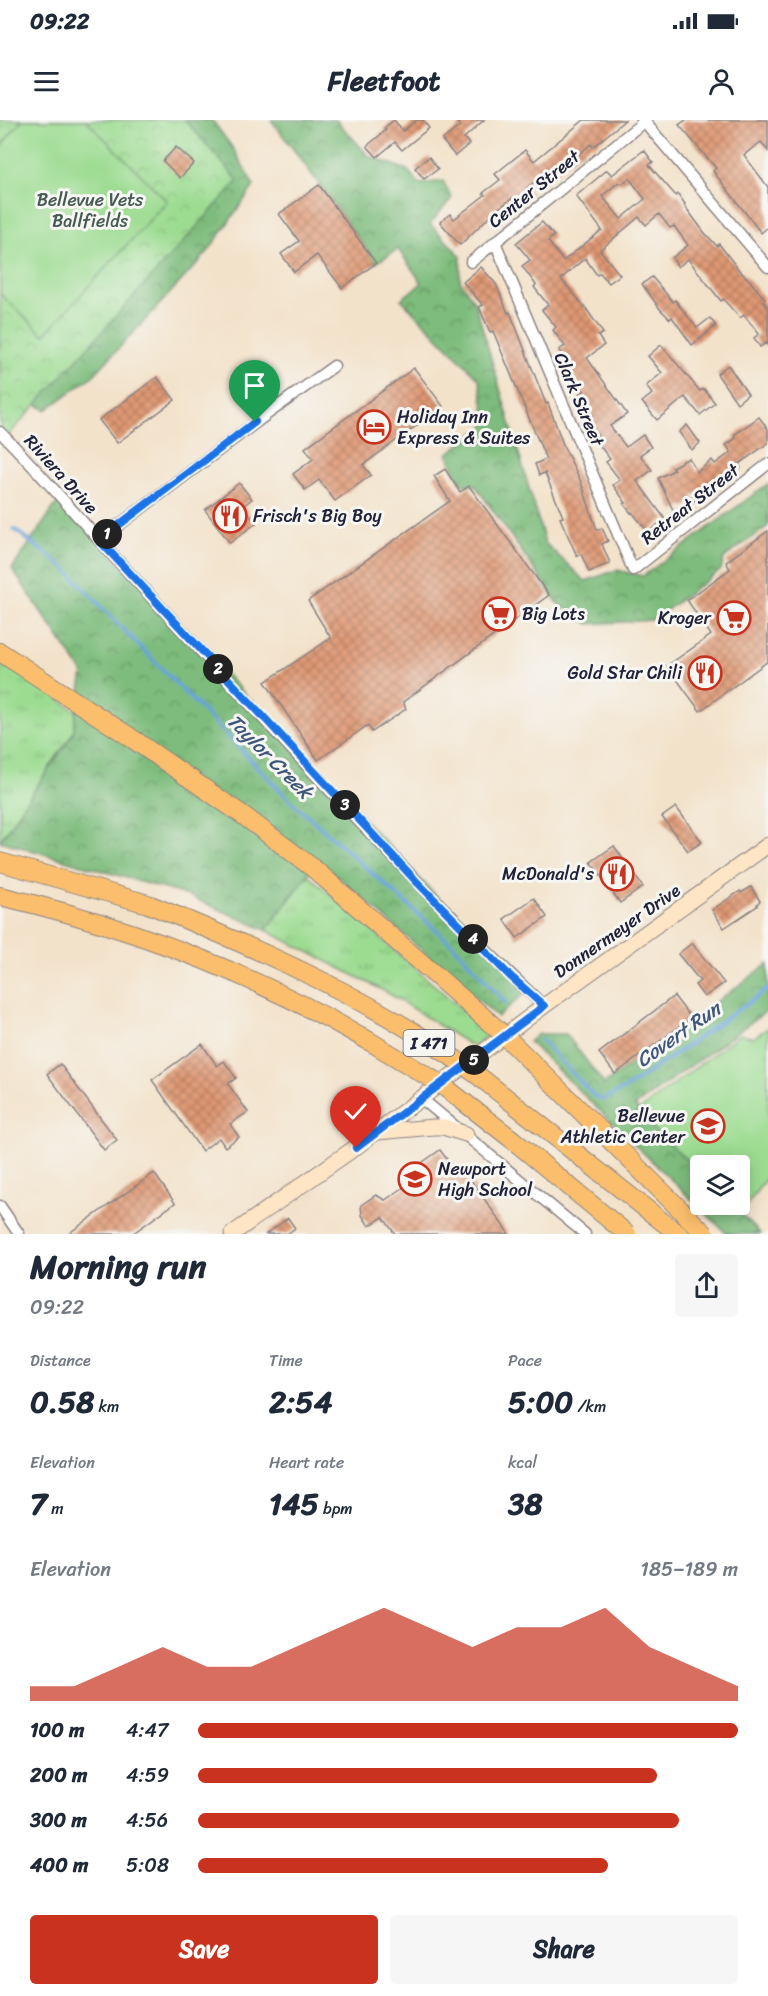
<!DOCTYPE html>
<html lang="en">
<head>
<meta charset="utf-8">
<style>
  :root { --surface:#fff; --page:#f6f6f7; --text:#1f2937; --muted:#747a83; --accent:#c8321e }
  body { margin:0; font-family:Sriracha,sans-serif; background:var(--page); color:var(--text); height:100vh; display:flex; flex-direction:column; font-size:22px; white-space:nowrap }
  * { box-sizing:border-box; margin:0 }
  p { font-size:20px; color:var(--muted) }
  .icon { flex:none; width:33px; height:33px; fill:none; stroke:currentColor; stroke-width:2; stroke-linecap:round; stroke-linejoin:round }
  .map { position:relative; height:1114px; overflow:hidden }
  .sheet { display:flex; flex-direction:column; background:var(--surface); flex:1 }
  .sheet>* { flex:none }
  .controls { position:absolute; left:690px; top:1035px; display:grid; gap:12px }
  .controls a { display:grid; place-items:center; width:60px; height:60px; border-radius:6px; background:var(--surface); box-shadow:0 3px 15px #0003; font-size:30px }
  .pin { position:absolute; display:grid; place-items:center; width:51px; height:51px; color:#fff; margin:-62px -26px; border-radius:50% 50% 50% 0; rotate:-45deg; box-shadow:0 0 6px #0007 }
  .pin .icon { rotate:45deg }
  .km { position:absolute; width:30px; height:30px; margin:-15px; border-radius:50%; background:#222; color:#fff; font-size:16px; line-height:30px; text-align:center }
  .round { display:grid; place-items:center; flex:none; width:63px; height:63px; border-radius:6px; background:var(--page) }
  .summary { display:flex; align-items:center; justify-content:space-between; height:102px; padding:0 30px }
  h1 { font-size:33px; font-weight:800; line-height:45px }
  .metrics { display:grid; grid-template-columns:repeat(3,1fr); gap:9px; height:102px; padding:6px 30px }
  .metrics div { display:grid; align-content:center }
  .metrics b { font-size:30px; font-weight:800 }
  .metrics small { font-size:16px; font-weight:400 }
  .metrics p { font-size:16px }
  .chart { height:168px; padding:12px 30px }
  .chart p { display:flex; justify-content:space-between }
  .chart svg { width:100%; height:108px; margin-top:6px; fill:var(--accent); opacity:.7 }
  .button { display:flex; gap:12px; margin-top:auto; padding:12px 30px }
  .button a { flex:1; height:69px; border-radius:6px; background:var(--accent); color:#fff; font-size:24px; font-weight:800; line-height:69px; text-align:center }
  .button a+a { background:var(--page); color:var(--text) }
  ul { padding:0 30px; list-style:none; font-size:20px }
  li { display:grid; grid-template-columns:96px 72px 1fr; align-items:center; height:45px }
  li i { height:15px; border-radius:8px; background:var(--accent) }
  .status { display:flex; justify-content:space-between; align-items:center; height:42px; padding:0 30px; background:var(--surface); direction:ltr }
  .status svg { height:16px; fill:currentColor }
  header { display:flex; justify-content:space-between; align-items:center; height:78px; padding:0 30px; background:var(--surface); font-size:27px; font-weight:800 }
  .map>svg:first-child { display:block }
  .grass { fill:url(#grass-tufts); stroke:#5f7f66; stroke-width:1.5 }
  .forest { fill:url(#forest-crowns); stroke:#506f5b; stroke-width:1.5 }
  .park { fill:url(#park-crowns); stroke:#5f7f66; stroke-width:1.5 }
  .garden { fill:#9cdc91; stroke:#5f7f66; stroke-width:1.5 }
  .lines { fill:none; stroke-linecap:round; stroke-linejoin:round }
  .stream { stroke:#6ba3da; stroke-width:4 }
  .building { fill:url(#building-cross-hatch); fill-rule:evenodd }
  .street-casing { stroke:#8a8282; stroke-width:13 }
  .secondary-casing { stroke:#8a8282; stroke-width:17 }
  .highway-casing { stroke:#8a8282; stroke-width:20 }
  .street { stroke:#fff; stroke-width:10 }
  .secondary { stroke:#fde5c5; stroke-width:15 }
  .highway { stroke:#fabe6d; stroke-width:18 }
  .highway-bridge-casing { stroke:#8a8282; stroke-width:20; stroke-linecap:butt }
  .highway-bridge { stroke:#fabe6d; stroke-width:18 }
  .route-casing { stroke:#fff; stroke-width:12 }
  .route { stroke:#1a73e8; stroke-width:8 }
  .labels { text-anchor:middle; stroke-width:6; stroke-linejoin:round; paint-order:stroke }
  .shield { fill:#f6f6f2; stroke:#626272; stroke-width:1.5 }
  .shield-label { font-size:16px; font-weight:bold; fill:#22223b }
  .street-label { font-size:18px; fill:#22223b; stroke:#f6f6f2 }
  .park-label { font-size:18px; fill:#475a55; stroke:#f6f6f2 }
  .poi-label { font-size:18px; fill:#22223b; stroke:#f6f6f2; text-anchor:start }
  .water-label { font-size:20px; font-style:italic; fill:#3f567b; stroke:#f6f6f2 }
</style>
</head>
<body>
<div class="status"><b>09:22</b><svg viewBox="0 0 49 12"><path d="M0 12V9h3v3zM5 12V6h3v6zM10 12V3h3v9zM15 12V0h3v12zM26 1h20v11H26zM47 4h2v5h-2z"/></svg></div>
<header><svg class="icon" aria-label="menu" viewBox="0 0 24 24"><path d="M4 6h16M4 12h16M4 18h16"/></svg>Fleetfoot<svg class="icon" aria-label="person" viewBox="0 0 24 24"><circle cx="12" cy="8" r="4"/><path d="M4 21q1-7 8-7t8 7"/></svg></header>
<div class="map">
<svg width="768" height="1114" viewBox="0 0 768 1114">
  <defs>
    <pattern id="grass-tufts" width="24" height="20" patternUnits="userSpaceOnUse" patternTransform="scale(1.5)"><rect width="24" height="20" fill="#9cdc91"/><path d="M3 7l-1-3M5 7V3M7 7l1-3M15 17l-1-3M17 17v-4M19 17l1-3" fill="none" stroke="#86bc7e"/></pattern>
    <pattern id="forest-crowns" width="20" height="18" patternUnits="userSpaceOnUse" patternTransform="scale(1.5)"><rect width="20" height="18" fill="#7dbc7b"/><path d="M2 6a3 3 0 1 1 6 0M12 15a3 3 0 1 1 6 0" fill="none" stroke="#669866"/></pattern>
    <pattern id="park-crowns" width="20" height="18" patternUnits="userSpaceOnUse" patternTransform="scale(1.5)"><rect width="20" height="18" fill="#9cdc91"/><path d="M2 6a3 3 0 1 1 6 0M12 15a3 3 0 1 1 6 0" fill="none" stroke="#86bc7e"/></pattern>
    <pattern id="building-cross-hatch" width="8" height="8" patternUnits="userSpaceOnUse" patternTransform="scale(1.5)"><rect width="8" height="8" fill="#df9873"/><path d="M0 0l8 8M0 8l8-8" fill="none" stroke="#b47c60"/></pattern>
  </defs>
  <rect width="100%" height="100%" fill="#f6f6f2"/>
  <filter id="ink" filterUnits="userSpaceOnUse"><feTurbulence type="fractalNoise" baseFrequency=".0167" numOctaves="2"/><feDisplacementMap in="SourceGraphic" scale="12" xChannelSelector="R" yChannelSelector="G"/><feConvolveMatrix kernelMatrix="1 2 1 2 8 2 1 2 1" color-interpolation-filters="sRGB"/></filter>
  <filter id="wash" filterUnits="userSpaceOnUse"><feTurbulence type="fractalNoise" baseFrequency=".008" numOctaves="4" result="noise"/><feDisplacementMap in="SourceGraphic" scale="24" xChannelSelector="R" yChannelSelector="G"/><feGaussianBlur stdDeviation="1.35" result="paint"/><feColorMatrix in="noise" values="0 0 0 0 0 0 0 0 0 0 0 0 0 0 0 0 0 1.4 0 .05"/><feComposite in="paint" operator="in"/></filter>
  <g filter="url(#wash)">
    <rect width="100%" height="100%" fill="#f3e2ca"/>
    <g class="grass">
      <polygon points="0,537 77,592 73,613 0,721"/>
      <polygon points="308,755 489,913 473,927 388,873 266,810"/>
    </g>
    <g class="forest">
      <polygon points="186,0 212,0 234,30 254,66 207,133 146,199 94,255 46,290 0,262 0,221 212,53"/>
      <path d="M271,0H336L369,36L407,50L420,64L443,61L452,78L430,104L461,136L460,161L475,183L545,423L585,461L617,450L643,456L768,364V406L724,438L721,450L653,500L589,504L559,485L475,365H462L447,334L487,304L479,259L401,179L422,163L398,129L376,143C341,95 308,47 271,0Z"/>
      <polygon points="61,377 120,443 527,871 498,897 319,740 266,810 189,776 0,721 73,613 83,553 12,449"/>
      <polygon points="768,844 768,890 635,986 700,1053 700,1084 732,1085 761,1114 727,1114 529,922 538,914 566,914 604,964"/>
    </g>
    <polygon class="park" points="0,0 185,0 238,61 6,318 0,312"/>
    <g class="garden">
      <polygon points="22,0 86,0 167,81 44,215 0,174 0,32 4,22"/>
      <polygon points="768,908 768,1056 743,1090 736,1085 740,1084 740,1046 700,1046 700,1052 636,993 740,914 753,918"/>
    </g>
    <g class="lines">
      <g class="stream">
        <polyline points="14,409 66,449 117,503 290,680 453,825 506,883"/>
        <polyline points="541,920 594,976 603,980 628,967 768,869"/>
      </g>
    </g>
    <g id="blocks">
      <g class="building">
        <polygon points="394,0 403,11 417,0 423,0 429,8 402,30 395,22 377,37 367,26 386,10 384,8"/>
        <polygon points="455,0 484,0 464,18 469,24 455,36 442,20 460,6"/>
        <polygon points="584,0 625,0 593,27 591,24 556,53 552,48 527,68 532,73 519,83 514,77 495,91 460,125 440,102 450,94 454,99 485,75 483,73 500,60 495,54 525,30 534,41"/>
        <polygon points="686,0 768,0 768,31 761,22 744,35 768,67 768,107 761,113 713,51 716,48 679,5"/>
        <polygon points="176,27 194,43 180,58 163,41"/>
        <path d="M644,30L653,42L649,45L676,76L678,74L685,84L684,85L704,112L717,126L719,124L739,150L750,161L765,179L763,181L768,188V226L766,223L760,227L754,218L759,214L744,195L740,198L723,179L721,181L688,139L678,147L672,138L688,125L674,106L670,108L659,94L646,105L639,97L600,130L620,155L609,163L600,153L597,155L585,138L561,159L585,187L603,213L598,216L604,225L587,238L627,294L610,306L626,327L643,315L651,327L640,335L652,350L637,361L665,399L648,412L632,392L631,393L624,384L626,383L613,365L620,360L606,342L610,339L596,321L599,318L586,300L593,295L578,275L584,271L570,252L572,250L559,230L565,226L553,210L556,207L542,190L548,185L534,167L536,165L522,146L530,140L516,123L542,102L554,116L548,121L563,141L602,110L576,76L607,50L612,55ZM629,58L645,79L621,99L602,76L619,62L622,64Z"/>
        <polygon points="429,37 438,49 424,59 415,48"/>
        <polygon points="319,65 376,143 342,168 317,135 294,152 281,134 299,121 279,94"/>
        <polygon points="481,147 496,164 508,193 510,192 546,284 548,283 564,327 581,362 597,410 602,408 608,421 602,424 610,443 589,452 581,434 577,436 568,416 560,398 563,397 545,353 539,355 535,344 546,339 493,211 490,212 479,187 483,185 463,162"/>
        <polygon points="652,157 673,182 675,180 697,208 710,198 716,206 692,225 672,197 670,199 660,189 642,164"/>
        <polygon points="661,225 700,271 704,269 715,283 700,295 685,277 657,300 642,282 652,274 646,266 662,253 648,236"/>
        <polygon points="728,245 748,274 737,283 717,254"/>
        <polygon points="414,248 443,286 363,345 371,355 335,381 319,360 305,370 293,354 313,339 305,328"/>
        <polygon points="157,257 175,280 117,323 99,300"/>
        <polygon points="759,297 768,309 768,323 739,344 741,348 730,356 728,353 714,364 692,376 695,381 685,387 683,385 674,392 658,358 674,350 672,347 689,338 697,352 712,340 715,344 731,332 726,325 736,318 734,315"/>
        <polygon points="687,305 700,323 692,330 679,312"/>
        <polygon points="445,349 460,372 469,366 549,475 403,582 406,589 372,612 368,605 318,640 265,562 331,518 308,481 450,381 434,356"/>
        <polygon points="239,363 252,379 243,386 256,403 230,423 205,390"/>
        <polygon points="768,411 768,541 700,591 667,546 711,515 687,480 730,449 726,442"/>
        <polygon points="676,687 702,722 688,731 662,697"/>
        <polygon points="614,726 643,767 620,783 591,742"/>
        <polygon points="751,767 760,781 757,784 757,786 724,808 712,790 740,771 741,773"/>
        <polygon points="534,778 547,797 517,818 504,799"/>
        <polygon points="692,823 724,863 704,877 695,865 700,861 678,834"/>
        <polygon points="674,876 691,898 615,954 599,933"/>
        <polygon points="202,924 217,946 224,941 236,958 228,964 248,992 230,1004 239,1017 225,1027 219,1018 202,1031 152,960"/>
        <polygon points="60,944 117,1020 104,1030 47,954"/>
        <polygon points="440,1030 457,1053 463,1049 509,1114 395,1114 383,1097 369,1106 362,1095 361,1085 376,1075 385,1080 391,1076 407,1065 402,1057"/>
        <polygon points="154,1053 175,1083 132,1114 68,1114"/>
        <polygon points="288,1098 295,1108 287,1114 266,1114"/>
      </g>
    </g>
  </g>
  <g filter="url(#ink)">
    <use href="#blocks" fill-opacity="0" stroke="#8a8282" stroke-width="1.5"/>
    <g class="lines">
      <g class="street-casing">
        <g id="street">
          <polyline points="643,0 768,147"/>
          <polyline points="495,122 633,450 768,344"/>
          <polyline points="471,142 646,0"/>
          <path d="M0,312C42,354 80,400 120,443C259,593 395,747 544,886"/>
          <polyline points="99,420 266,295 334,246"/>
          <polyline points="422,979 585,1114"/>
          <polyline points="0,1086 19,1114"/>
        </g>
      </g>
      <g class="secondary-casing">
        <g id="secondary">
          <polyline points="377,1012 434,1007 443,1007 466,1014"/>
          <polyline points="232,1114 356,1027 544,886 768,725"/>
        </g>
      </g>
      <g class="highway-casing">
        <g id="highway">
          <polyline points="0,532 127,615"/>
          <polyline points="0,742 148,784"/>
          <path d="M0,776C131,806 252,853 369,921"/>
        </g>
      </g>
      <use href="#street" class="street"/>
      <use href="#secondary" class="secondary"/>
      <use href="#highway" class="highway"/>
      <g class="highway-bridge-casing">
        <g id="highway-bridge">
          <polyline points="127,615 244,696 313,748 505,916 705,1114"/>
          <path d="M148,784C264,831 375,880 476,954L678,1114"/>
          <polyline points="369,921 442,965 513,1020 627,1114"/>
        </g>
      </g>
      <use href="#highway-bridge" class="highway-bridge"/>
    </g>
  </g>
  <g class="lines" filter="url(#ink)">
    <g class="route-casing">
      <polyline id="route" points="255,302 99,420 417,762 509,855 544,886 356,1028"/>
    </g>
    <use href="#route" class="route"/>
  </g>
  <defs>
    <g id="hotel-ring" transform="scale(1.725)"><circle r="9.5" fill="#f6f6f2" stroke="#c8321e" stroke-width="1.5"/><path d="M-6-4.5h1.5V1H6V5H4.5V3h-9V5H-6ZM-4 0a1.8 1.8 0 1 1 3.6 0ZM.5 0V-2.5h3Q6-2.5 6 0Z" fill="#c8321e"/></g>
    <g id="restaurant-ring" transform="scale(1.725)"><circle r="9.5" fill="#f6f6f2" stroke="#c8321e" stroke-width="1.5"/><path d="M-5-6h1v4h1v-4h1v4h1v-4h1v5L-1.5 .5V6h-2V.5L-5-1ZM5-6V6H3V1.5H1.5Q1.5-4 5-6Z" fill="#c8321e"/></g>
    <g id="supermarket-ring" transform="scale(1.725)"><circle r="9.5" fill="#f6f6f2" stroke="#c8321e" stroke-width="1.5"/><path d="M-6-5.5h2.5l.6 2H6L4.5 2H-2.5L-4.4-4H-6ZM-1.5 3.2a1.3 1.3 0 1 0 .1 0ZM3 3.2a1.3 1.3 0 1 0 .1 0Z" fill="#c8321e"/></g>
    <g id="school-ring" transform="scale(1.725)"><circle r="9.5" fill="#f6f6f2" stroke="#c8321e" stroke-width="1.5"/><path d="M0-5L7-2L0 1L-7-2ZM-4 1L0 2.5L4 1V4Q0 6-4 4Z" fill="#c8321e"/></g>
  </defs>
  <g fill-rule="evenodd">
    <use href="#hotel-ring" x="374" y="307"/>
    <use href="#restaurant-ring" x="230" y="396"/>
    <use href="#supermarket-ring" x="499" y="494"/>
    <use href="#supermarket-ring" x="734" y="498"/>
    <use href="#restaurant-ring" x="705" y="553"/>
    <use href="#restaurant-ring" x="617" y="754"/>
    <use href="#school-ring" x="708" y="1006"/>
    <use href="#school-ring" x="415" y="1059"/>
  </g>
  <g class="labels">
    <rect class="shield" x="403.5" y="910" width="51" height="26" rx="4.5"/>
    <g class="shield-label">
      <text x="429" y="929">I 471</text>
    </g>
    <g class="street-label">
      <text transform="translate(534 69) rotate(-39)" y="6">Center Street</text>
      <text transform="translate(579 279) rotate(67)" y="6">Clark Street</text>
      <text transform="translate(61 354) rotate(48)" y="6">Riviera Drive</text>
      <text transform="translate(690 384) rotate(-38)" y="6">Retreat Street</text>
      <text transform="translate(617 811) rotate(-35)" y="6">Donnermeyer Drive</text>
    </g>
    <g class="park-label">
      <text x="90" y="86">Bellevue Vets<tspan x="90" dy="21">Ballfields</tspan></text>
    </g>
    <g class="poi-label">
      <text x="397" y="303">Holiday Inn<tspan x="397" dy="21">Express &amp; Suites</tspan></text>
      <text x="253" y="402">Frisch's Big Boy</text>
      <text x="522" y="500">Big Lots</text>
      <text x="711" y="504" text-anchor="end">Kroger</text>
      <text x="682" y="559" text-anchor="end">Gold Star Chili</text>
      <text x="594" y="760" text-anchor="end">McDonald's</text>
      <text x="685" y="1002" text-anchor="end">Bellevue<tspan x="685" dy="21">Athletic Center</tspan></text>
      <text x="438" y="1055">Newport<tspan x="438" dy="21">High School</tspan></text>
    </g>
    <g class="water-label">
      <text transform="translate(270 636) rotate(45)" y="7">Taylor Creek</text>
      <text transform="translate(678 914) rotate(-35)" y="7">Covert Run</text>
    </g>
  </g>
</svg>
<div class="controls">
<a><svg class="icon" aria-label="layers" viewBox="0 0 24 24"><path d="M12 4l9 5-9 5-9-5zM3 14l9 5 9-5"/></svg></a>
</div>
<div class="pin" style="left:255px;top:302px;background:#1e9e55"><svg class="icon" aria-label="arrive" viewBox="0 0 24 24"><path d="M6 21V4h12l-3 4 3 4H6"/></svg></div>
<div class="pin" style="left:356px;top:1028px;background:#d93025"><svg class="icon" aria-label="check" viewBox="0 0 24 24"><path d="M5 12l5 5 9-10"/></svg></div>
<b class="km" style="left:107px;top:414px">1</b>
<b class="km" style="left:218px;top:549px">2</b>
<b class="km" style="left:345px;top:685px">3</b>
<b class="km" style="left:473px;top:819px">4</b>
<b class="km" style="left:474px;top:940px">5</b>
</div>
<section class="sheet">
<div class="summary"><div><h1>Morning run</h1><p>09:22</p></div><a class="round"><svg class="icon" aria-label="share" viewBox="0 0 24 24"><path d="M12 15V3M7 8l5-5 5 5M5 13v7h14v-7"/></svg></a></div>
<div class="metrics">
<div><p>Distance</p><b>0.58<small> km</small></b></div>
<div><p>Time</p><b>2:54</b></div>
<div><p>Pace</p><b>5:00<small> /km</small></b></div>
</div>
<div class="metrics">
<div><p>Elevation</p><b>7<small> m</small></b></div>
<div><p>Heart rate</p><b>145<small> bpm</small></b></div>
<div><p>kcal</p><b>38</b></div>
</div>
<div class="chart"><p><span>Elevation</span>185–189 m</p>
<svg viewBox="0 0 160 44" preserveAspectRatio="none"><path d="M0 44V38L10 38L20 30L30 22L40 30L50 30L60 22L70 14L80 6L90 14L100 22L110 14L120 14L130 6L140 22L150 30L160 38V44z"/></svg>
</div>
<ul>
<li><b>100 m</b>4:47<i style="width:100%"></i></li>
<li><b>200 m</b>4:59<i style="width:85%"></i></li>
<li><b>300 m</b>4:56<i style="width:89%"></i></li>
<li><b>400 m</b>5:08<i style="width:76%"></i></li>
</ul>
<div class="button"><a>Save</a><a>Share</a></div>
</section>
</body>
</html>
